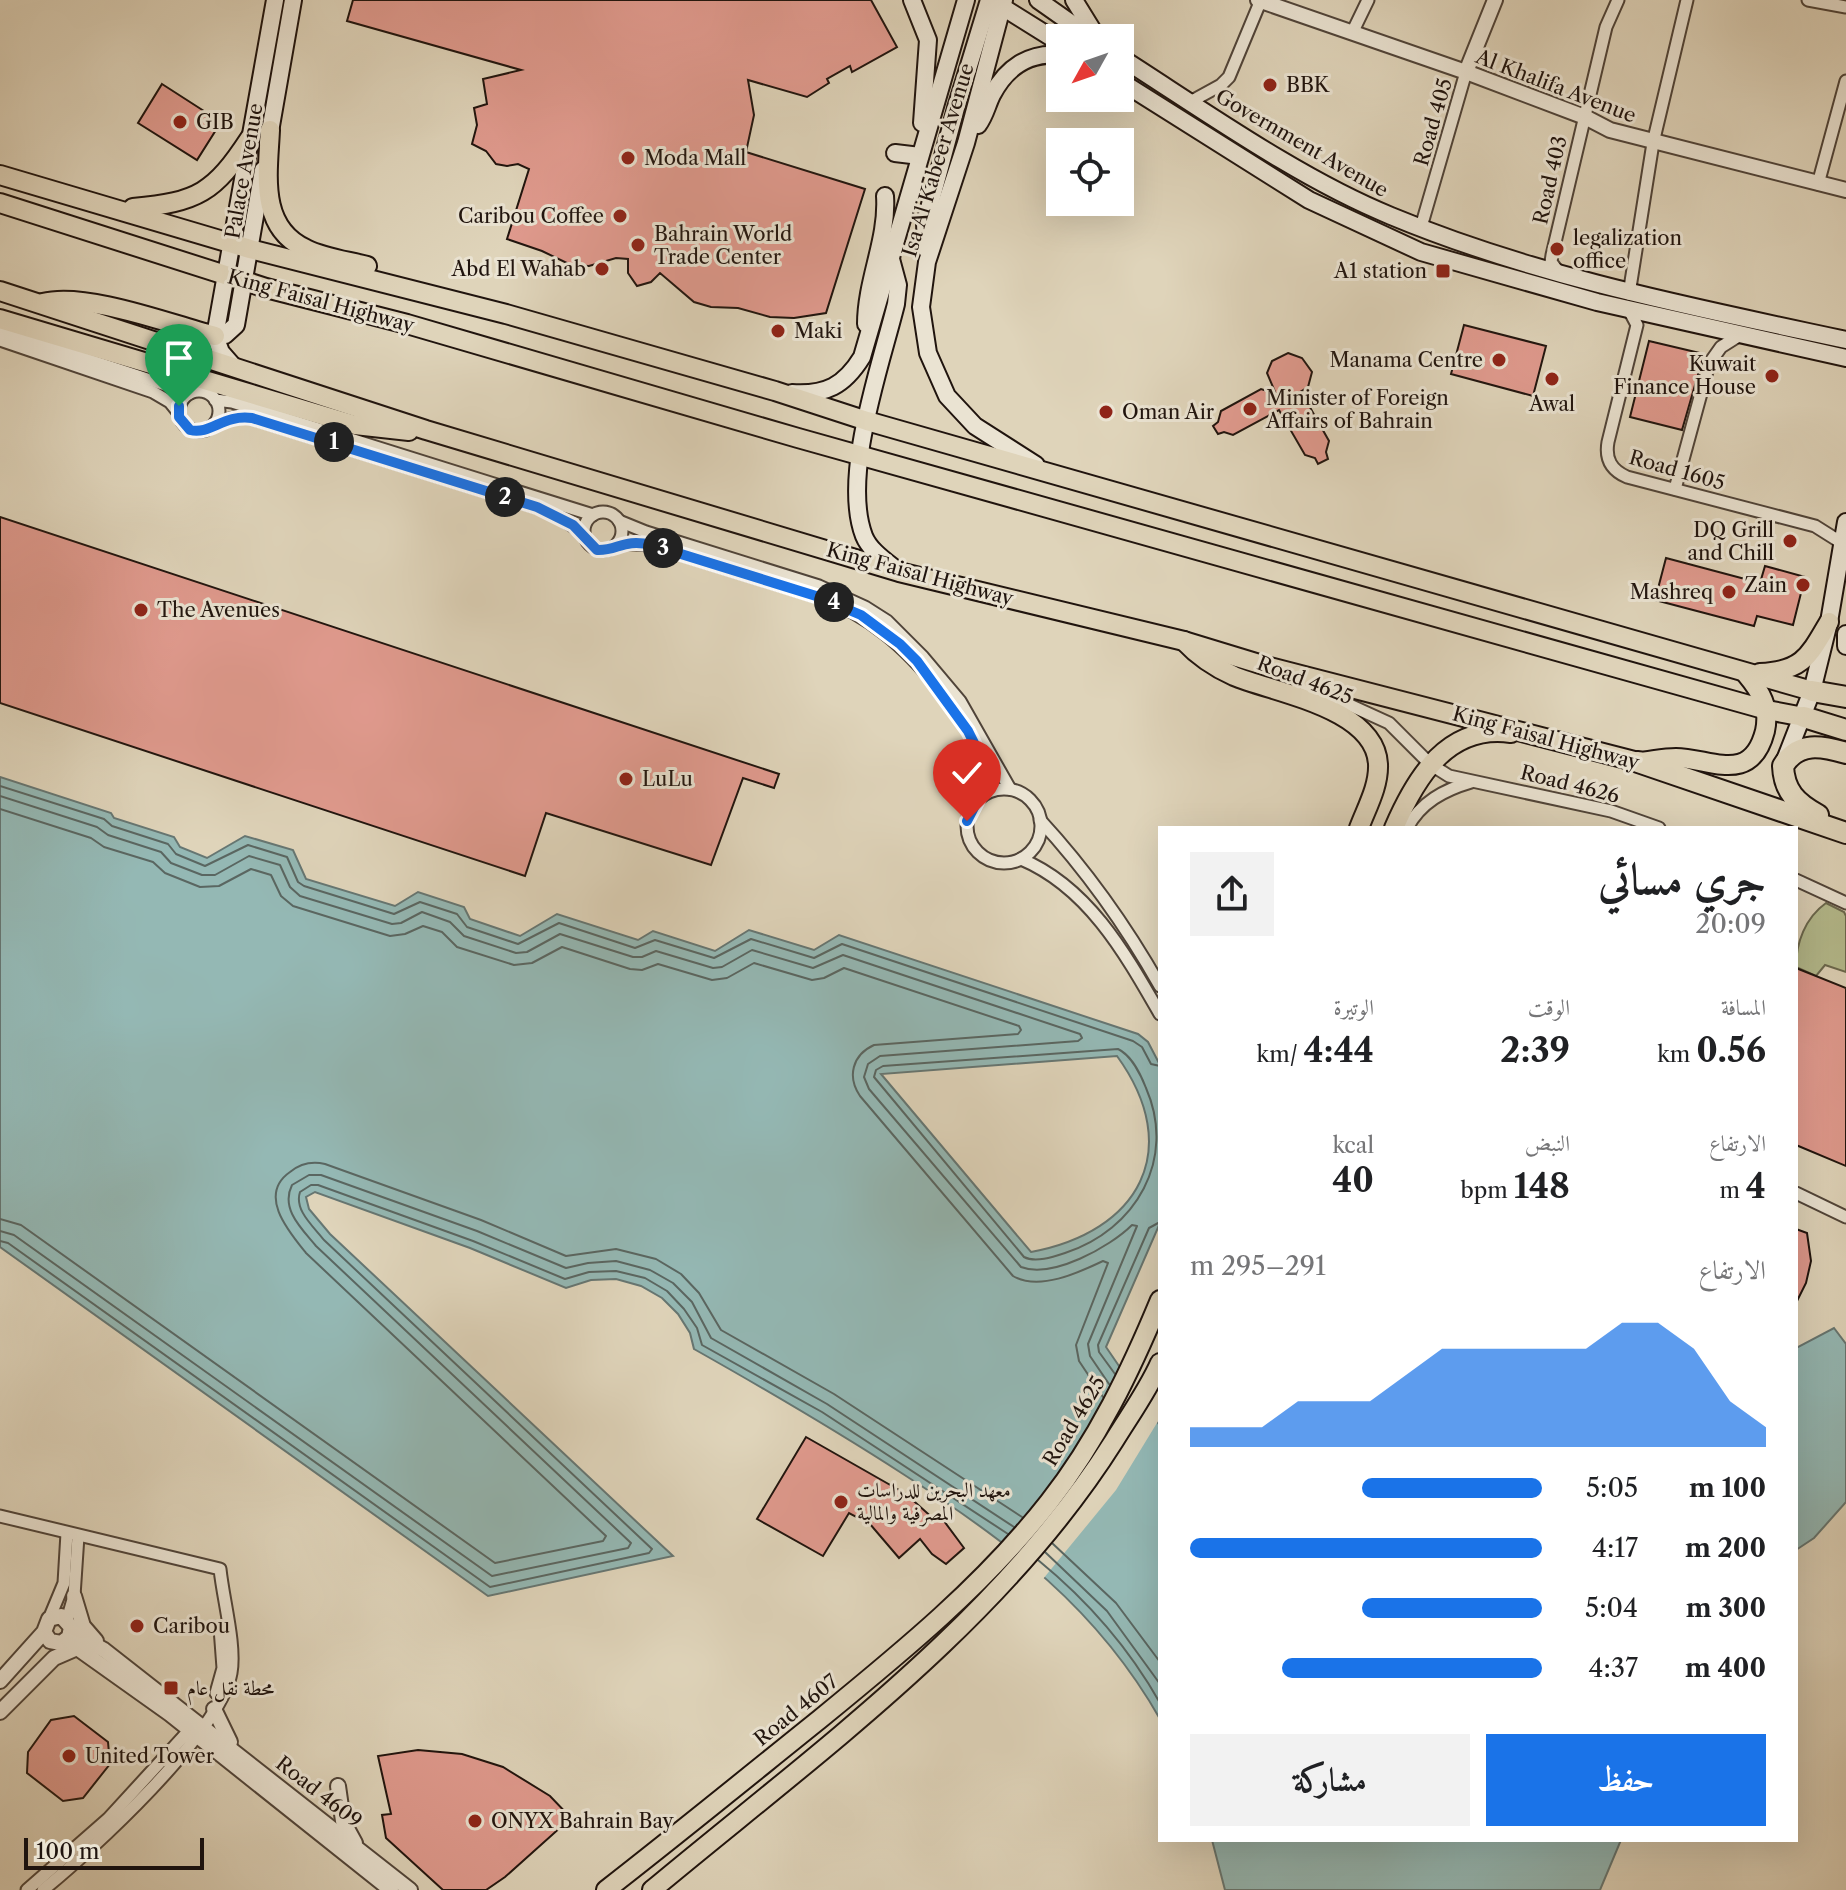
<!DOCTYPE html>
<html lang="ar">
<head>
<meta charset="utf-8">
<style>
  :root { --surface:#fff; --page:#f2f2f2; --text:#202124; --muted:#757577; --accent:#1a73e8 }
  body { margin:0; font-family:"Libre Caslon Text",Amiri,serif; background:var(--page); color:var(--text); direction:rtl; height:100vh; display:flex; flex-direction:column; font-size:30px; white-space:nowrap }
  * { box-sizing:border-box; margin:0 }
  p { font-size:26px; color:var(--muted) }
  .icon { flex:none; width:44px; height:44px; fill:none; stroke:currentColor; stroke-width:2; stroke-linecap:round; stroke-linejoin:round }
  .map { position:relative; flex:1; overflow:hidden; direction:ltr }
  .panel { position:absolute; left:1158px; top:826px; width:640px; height:1016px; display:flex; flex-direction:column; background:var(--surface); border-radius:0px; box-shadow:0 8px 32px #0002; direction:rtl }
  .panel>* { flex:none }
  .needle { width:52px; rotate:230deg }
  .fabs { position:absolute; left:1046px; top:24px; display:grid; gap:16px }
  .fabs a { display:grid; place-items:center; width:88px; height:88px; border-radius:0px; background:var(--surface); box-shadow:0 8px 32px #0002; font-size:40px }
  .scale { position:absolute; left:24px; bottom:20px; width:180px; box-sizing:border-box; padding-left:8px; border:4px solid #20140e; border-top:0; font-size:22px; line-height:28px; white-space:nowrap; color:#20140e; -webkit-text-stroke:6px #eae3d2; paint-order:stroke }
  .pin { position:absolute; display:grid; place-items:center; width:68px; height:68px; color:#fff; margin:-82px -34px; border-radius:50% 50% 50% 0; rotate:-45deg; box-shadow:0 0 8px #0007 }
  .pin .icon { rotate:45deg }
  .km { position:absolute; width:40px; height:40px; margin:-20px; border-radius:50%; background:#222; color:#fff; font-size:22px; line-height:40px; text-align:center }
  .round { display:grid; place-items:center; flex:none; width:84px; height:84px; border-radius:0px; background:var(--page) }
  .head { display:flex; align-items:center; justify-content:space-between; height:136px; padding:0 32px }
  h1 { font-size:44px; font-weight:700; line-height:60px }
  .metrics { display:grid; grid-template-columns:repeat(3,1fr); gap:12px; height:136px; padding:8px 32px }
  .metrics div { display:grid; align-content:center }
  .metrics b { font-size:34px; font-weight:700 }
  .metrics small { font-size:22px; font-weight:400 }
  .metrics p { font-size:22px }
  .chart { height:224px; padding:16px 32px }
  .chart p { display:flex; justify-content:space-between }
  .chart svg { width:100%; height:144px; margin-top:8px; fill:var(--accent); opacity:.7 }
  .action { display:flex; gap:16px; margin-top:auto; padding:16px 32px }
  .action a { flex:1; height:92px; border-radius:0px; background:var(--accent); color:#fff; font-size:32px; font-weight:700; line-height:92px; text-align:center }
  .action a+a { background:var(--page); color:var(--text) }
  ul { padding:0 32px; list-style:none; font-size:26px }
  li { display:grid; grid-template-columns:128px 96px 1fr; align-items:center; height:60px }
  li i { height:20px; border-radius:10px; background:var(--accent) }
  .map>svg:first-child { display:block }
  .green { fill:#b5bc8e; stroke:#6a684e; stroke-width:2 }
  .water { fill:#94b8b4; stroke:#667672; stroke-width:2; fill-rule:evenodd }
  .pier { fill:#dfd4ba }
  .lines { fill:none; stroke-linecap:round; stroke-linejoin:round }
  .shore { stroke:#5a6661; stroke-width:2 }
  .building { fill:#e09a8e; stroke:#20140e; stroke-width:2 }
  .minor-casing { stroke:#504439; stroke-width:15 }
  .tertiary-casing { stroke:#504439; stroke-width:18 }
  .secondary-casing { stroke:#20140e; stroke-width:20 }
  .primary-casing { stroke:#20140e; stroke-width:22 }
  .trunk-casing { stroke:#20140e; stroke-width:22 }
  .motorway-casing { stroke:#20140e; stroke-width:24 }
  .minor { stroke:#eae3d2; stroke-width:11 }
  .tertiary { stroke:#eae3d2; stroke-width:14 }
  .secondary { stroke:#eae3d2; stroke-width:16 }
  .primary { stroke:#dfd4ba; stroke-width:18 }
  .trunk { stroke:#dfd4ba; stroke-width:18 }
  .motorway { stroke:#dfd4ba; stroke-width:20 }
  .route-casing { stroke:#fff; stroke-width:16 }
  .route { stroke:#1a73e8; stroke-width:10 }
  .poi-dot { fill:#8f2418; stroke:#eae3d2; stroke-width:3 }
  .labels { text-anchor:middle; stroke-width:6; stroke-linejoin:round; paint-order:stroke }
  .poi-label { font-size:20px; fill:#20140e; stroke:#eae3d2; text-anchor:start }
  .street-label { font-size:20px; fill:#20140e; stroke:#eae3d2 }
</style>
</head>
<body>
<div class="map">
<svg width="1846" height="1890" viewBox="0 0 1846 1890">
  <rect width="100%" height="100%" fill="#dfd4ba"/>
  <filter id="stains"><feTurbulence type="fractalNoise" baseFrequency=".0025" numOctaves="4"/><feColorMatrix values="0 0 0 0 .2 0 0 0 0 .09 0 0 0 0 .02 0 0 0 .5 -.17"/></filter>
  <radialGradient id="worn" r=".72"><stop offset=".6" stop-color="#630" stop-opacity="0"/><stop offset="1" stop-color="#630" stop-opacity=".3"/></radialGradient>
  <path class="green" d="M1826,903L1844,912L1846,916V972L1825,965L1816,976L1796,967C1796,943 1805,918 1826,903Z"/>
  <g class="water">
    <path d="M0,777L111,813L114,818L174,837L180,847L207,858L245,836L293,850L306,879L395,906L418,892L464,907L470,919L520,936L557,914L638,940L653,931L715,951L749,930L814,950L839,935L1138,1034L1148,1042L1160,1065V1223L1106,1347L1160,1426V1719C1097,1608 1009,1542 903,1474C835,1430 765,1389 694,1349L690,1333L678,1314L662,1298L641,1286L616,1279L591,1280L566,1288L470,1248L315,1192L306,1197L309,1209L330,1234L673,1556L488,1596L0,1247ZM1117,1056C1185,1150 1139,1232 1031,1252L881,1074Z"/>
    <polygon points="1834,1328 1846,1344 1846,1502 1814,1538 1796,1550 1796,1348"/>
    <polygon points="1212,1840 1621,1840 1600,1890 1225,1890"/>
  </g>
  <polygon class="pier" points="1123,1366 1160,1418 1116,1490 1043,1579 1002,1545 1041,1499 1069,1458 1093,1422"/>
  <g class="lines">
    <g class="shore">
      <polyline points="0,786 104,819 112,826 168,844 176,854 205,866 248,845 287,857 298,882 304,886 394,914 420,902 457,914 467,927 518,944 559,923 635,948 655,940 714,958 751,939 814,958 842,944 1133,1041 1142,1047 1151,1064 1160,1066"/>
      <path d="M0,796L97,827L108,835L161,852L171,863L202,875H215L249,856L280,865L290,887L300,896L392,924L401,923L422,912L450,922L464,936L516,953L527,952L560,934L633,957H642L656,951L713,968L722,967L752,950L813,968L843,955L1080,1034L1082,1038L1078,1041L880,1056L868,1064L864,1077L869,1089L1021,1267C1052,1279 1110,1247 1132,1225L1137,1226L1088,1344L1090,1356L1109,1384"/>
      <path d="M0,809L91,838L104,847L153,862L165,873L200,887L219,886L251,869L271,875L281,896L293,906L390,936L405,934L423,926L442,932L457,947L514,965L532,963L562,947L630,969L642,970L658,964L712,980L727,978L754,963L812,980L824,978L844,968L1019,1026L1021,1030L1018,1034L874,1045C852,1055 847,1077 860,1096L1013,1276C1039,1291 1078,1273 1103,1261L1108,1263L1076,1345L1079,1361L1103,1397"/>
      <path d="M1118,1049C1131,1055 1141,1075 1146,1088C1177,1159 1136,1230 1065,1253C1053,1257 1035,1263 1024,1257L874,1077L876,1070L883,1066Z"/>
      <path d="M0,1219L21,1225L495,1563L603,1541L606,1536L306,1253C289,1232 257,1195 290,1172C301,1163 312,1161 325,1164L481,1220L566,1256L616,1249L656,1259L681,1274L699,1293L721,1330L834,1394L1022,1517"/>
      <path d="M0,1231L14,1235L492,1576L628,1548L631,1543L316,1246C302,1229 280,1209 292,1185L309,1175H321L477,1231L566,1268L588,1263L616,1261L650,1270L673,1283L692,1302L711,1338L827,1404L1014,1527"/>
      <path d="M0,1241L8,1243L490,1587L649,1553L652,1549L324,1240C313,1226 294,1210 300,1192L311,1185H318L473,1241L565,1279L589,1272L616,1271L645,1278L667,1291L684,1309L697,1328L702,1345L822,1412L1008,1534"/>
      <polyline points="1115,1374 1099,1352 1098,1345 1149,1228 1160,1222"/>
      <polyline points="1052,1543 1116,1603 1160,1662"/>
      <polyline points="1045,1552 1107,1611 1160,1684"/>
      <path d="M1038,1560C1087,1600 1129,1648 1160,1703"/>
    </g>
  </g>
  <g class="building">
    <polygon points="353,0 871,0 897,47 852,72 850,66 827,79 829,83 807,97 748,80 754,115 746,152 865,189 826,313 794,318 770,317 738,308 711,307 694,302 660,273 651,282 637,286 628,273 628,259 616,258 589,266 571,265 542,251 507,239 529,169 518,164 507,166 496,164 486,151 472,144 477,125 474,108 487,104 483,79 521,70 347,21"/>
    <polygon points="162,84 221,122 197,160 138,123"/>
    <polygon points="1464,325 1546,346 1533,396 1451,374"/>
    <polygon points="1649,341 1704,354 1682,430 1630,417"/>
    <polygon points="1288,353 1302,358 1312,372 1308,387 1292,397 1307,402 1329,441 1326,452 1328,459 1318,464 1315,458 1305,455 1279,410 1233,435 1224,432 1218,434 1213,426 1218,422 1221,411 1261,389 1276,394 1267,373 1272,361"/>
    <polygon points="0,517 779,774 774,788 743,778 711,865 546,813 525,876 0,703"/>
    <polygon points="1666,558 1760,583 1765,566 1805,577 1793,625 1757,616 1754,626 1655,600"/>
    <polygon points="1796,968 1846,988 1846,1166 1796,1145"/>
    <polygon points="1796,1229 1807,1233 1811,1261 1806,1283 1796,1303"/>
    <polygon points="806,1437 906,1494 936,1521 941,1517 964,1548 946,1564 932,1554 920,1539 899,1558 870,1524 849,1513 823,1556 757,1519"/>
    <polygon points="74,1716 108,1742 110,1764 83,1798 63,1801 27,1773 28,1752 51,1720"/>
    <polygon points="418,1750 462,1754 503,1767 550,1796 571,1818 505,1877 486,1890 443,1890 386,1838 382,1815 391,1814 378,1756"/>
  </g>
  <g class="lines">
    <g class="minor-casing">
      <g id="minor">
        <polyline points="1808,0 1846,7"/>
        <polyline points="1353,31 1368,0"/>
        <polyline points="1190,102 1221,85 1229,77 1261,0"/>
        <polyline points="1818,184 1846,81"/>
        <polyline points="1421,227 1466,72"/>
        <polyline points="1561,275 1551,262 1552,255 1606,27 1618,0"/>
        <polyline points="1629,294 1653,143 1687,0"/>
        <path d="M1629,310L1637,325L1608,442C1605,459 1611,470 1627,477L1815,526L1842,543"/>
        <polyline points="0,331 190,393"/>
        <polyline points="0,340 153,392 170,402 178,412"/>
        <circle cx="199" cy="411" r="20"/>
        <polyline points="215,400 232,402 593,515"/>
        <polyline points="215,423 237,417 252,418 537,507 561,518 583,533"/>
        <polyline points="1675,489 1709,364 1721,347 1740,335"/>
        <circle cx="603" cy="531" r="19"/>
        <polyline points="619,521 646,532 819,586 865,607 887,621 923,657 960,701 1010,789"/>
        <path d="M618,543L652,545L816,596C870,615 905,647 941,691C953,706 969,724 974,743C978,760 977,781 979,798"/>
        <polyline points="1297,681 1389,723 1430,764 1449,776 1611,811 1659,828"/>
        <circle cx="1004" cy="826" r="37"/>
        <path d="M1040,820C1087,871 1126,926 1160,986"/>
        <path d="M1407,828C1421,802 1444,790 1471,782"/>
        <path d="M1021,859C1088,887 1125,953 1160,1014"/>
        <polyline points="1796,880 1846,903"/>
        <polyline points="1796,1193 1846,1217"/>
        <path d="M0,1516L220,1569C223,1599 236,1645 231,1673C220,1733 91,1851 43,1890"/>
        <polyline points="49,1619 64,1583 67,1533"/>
        <polyline points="67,1620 74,1596 78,1536"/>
        <polyline points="216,1693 223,1668 220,1628"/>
        <polyline points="27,1890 108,1819 195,1724"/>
      </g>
    </g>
    <g class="tertiary-casing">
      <g id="tertiary">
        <polyline points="1258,0 1466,72 1585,117 1610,130 1846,190"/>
        <polyline points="1466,72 1495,0"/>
        <polyline points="74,1596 83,1626 96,1641"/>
        <polyline points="71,1632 104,1650 410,1890"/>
        <polyline points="66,1640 170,1714 391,1890"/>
        <polyline points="0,1681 44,1632 49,1619 61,1616 71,1627 69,1637 61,1643 50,1641 44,1632"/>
        <polyline points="214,1709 230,1742"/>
        <polyline points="0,1712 54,1658 77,1648"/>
        <polyline points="338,1786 343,1821 355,1843"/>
      </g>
    </g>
    <g class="secondary-casing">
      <g id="secondary">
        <polyline points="912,0 928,40 922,123"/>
        <polyline points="1004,0 966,143 927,262 921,307 928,353 947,396 975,426 1036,465"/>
        <polyline points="1038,0 1092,38"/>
        <polyline points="1074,0 1095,34"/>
        <polyline points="996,3 1060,43"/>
        <path d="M1120,57C1203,110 1300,179 1391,216C1538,277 1692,307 1846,340"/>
        <polyline points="1120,81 1309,200 1421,252 1597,302 1846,358"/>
        <path d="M978,125C985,116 987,105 992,95C1006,68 1029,52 1060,55"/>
        <polyline points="268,143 293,0"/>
        <polyline points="895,153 920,156"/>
        <polyline points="926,249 925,223 956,108 989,0"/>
        <path d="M891,259L898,285L896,304C881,365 841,476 864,536C870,551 886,561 898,571"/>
        <path d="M866,324C866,280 888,239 885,196"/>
        <polyline points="215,336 225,335 236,325 263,170"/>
        <polyline points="235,368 221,352 215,336 275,0"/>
        <path d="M792,393C826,395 844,386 862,357L966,0"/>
        <polyline points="1846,634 1846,646"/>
        <polyline points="1785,760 1812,691 1829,622 1846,522"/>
      </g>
    </g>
    <g class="primary-casing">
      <g id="primary">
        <path d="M1184,641C1198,656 1214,667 1234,676C1275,693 1375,708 1378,764C1379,786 1367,807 1359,828"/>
        <path d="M1394,828C1416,777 1448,724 1511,733"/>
        <path d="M606,1890C678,1834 749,1776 820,1719C902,1652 984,1585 1049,1502C1097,1441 1131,1370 1160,1300"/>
        <path d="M652,1890C815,1754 1000,1622 1114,1441C1130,1415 1148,1390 1160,1363"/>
      </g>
    </g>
    <g class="trunk-casing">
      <g id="trunk">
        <path d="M270,130C268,173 258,227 306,249C324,258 348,261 367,266"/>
        <polyline points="0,175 250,249 506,314 775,391 867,421 1812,691"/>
        <polyline points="0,203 266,288 407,324 798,438 1767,710 1804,717"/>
        <path d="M133,208C198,202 214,193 250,138"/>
        <path d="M0,291L426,430L899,572L1184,641L1266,666L1638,762C1651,761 1663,758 1676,758C1710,758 1751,786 1765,731C1770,707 1761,692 1746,674"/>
        <path d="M43,303C86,292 170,324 215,336"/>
        <polyline points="0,319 355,425 409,431"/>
        <path d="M1760,673C1803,671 1809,656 1829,622"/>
      </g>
    </g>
    <g class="motorway-casing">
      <g id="motorway">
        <polyline points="1812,691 1846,697"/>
        <polyline points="1804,717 1846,730"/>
        <polyline points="1638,762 1846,833"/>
        <path d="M1818,815C1796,803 1784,791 1783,766C1798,741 1822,746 1846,753"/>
      </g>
    </g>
    <use href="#minor" class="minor"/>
    <use href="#tertiary" class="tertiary"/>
    <use href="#secondary" class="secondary"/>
    <use href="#primary" class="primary"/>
    <use href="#trunk" class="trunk"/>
    <use href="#motorway" class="motorway"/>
  </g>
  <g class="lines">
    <g class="route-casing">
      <path id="route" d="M179,406V417L190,430C211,435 223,414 252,418L537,507L573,525L597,550C618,551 623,538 652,545L816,596L861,615L900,644L917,661L968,731L974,743L979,798L967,821"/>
    </g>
    <use href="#route" class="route"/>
  </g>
  <g class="poi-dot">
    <circle cx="1270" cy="85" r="8"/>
    <circle cx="180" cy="122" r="8"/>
    <circle cx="628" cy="158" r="8"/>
    <circle cx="620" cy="216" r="8"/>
    <circle cx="638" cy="245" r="8"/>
    <circle cx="1557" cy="249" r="8"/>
    <circle cx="602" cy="269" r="8"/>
    <rect x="1435" y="263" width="16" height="16" rx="4"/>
    <circle cx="778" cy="331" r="8"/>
    <circle cx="1499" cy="360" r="8"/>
    <circle cx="1772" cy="376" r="8"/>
    <circle cx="1552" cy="379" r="8"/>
    <circle cx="1250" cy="409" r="8"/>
    <circle cx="1106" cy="412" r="8"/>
    <circle cx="1790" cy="541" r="8"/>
    <circle cx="1803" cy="585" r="8"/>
    <circle cx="1729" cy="592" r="8"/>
    <circle cx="141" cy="610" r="8"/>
    <circle cx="626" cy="779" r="8"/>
    <circle cx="841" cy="1502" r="8"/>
    <circle cx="137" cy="1626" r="8"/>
    <rect x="163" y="1680" width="16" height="16" rx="4"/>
    <circle cx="69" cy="1756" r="8"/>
    <circle cx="475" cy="1821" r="8"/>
  </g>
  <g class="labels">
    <g class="poi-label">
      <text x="1286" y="92">BBK</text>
      <text x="196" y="129">GIB</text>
      <text x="644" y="165">Moda Mall</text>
      <text x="604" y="223" text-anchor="end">Caribou Coffee</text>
      <text x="654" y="241">Bahrain World<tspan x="654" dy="23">Trade Center</tspan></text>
      <text x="1573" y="245">legalization<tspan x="1573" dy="23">office</tspan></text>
      <text x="586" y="276" text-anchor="end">Abd El Wahab</text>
      <text x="1427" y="278" text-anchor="end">A1 station</text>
      <text x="794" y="338">Maki</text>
      <text x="1483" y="367" text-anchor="end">Manama Centre</text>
      <text x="1756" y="371" text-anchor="end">Kuwait<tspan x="1756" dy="23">Finance House</tspan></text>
      <text x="1266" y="405">Minister of Foreign<tspan x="1266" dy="23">Affairs of Bahrain</tspan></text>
      <text x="1552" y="411" text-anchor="middle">Awal</text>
      <text x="1122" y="419">Oman Air</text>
      <text x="1774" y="537" text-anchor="end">DQ Grill<tspan x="1774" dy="23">and Chill</tspan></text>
      <text x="1787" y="592" text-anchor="end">Zain</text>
      <text x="1713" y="599" text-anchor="end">Mashreq</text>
      <text x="157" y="617">The Avenues</text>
      <text x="642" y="786">LuLu</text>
      <text x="857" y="1497">معهد البحرين للدراسات<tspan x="857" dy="23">المصرفية والمالية</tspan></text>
      <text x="153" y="1633">Caribou</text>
      <text x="187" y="1695">محطة نقل عام</text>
      <text x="85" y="1763">United Tower</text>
      <text x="491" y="1828">ONYX Bahrain Bay</text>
    </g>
    <g class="street-label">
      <text transform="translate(1556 86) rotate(21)" y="7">Al Khalifa Avenue</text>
      <text transform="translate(1433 122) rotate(-74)" y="7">Road 405</text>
      <text transform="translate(1302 143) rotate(30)" y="7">Government Avenue</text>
      <text transform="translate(938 160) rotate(-73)" y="7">Isa Al Kabeer Avenue</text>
      <text transform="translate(244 171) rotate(-80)" y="7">Palace Avenue</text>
      <text transform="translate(1550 180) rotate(-77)" y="7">Road 403</text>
      <text transform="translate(321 301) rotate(15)" y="7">King Faisal Highway</text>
      <text transform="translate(1677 470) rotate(16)" y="7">Road 1605</text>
      <text transform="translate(920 574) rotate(15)" y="7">King Faisal Highway</text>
      <text transform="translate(1305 680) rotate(21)" y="7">Road 4625</text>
      <text transform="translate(1546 738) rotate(15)" y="7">King Faisal Highway</text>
      <text transform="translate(1570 784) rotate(14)" y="7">Road 4626</text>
      <text transform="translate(1074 1421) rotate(-59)" y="7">Road 4625</text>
      <text transform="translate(796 1710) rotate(-39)" y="7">Road 4607</text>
      <text transform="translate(319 1792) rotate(38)" y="7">Road 4609</text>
    </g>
  </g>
  <rect width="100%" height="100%" filter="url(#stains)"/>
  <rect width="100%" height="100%" fill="url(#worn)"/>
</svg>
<div class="fabs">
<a><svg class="needle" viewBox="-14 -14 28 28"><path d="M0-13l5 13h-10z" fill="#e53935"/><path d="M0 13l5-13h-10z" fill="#757577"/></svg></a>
<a><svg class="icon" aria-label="locate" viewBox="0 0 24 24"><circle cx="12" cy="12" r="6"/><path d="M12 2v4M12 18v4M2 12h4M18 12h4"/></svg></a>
</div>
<div class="scale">100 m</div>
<div class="pin" style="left:179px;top:406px;background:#1e9e55"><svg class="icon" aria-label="arrive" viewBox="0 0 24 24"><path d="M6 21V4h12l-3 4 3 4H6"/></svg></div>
<div class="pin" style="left:967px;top:821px;background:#d93025"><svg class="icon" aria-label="check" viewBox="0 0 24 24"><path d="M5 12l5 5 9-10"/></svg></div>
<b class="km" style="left:334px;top:442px">1</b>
<b class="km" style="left:505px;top:497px">2</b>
<b class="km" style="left:663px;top:548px">3</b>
<b class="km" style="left:834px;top:602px">4</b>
<section class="panel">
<div class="head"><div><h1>جري مسائي</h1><p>20:09</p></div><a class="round"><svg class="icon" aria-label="share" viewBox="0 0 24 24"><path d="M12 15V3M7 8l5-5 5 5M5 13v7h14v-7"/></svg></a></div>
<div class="metrics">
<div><p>المسافة</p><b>0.56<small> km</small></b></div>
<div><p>الوقت</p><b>2:39</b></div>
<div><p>الوتيرة</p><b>4:44<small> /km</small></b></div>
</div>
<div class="metrics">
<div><p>الارتفاع</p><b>4<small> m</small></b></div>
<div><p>النبض</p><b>148<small> bpm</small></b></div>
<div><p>kcal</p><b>40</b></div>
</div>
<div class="chart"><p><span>الارتفاع</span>291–295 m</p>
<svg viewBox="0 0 160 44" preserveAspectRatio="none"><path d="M0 44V38L10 38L20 38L30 30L40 30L50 30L60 22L70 14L80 14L90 14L100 14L110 14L120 6L130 6L140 14L150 30L160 38V44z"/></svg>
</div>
<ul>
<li><b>100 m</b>5:05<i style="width:51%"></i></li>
<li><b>200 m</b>4:17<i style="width:100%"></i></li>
<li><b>300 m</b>5:04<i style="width:51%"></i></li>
<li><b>400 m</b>4:37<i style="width:74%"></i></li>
</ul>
<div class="action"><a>حفظ</a><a>مشاركة</a></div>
</section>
</div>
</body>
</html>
